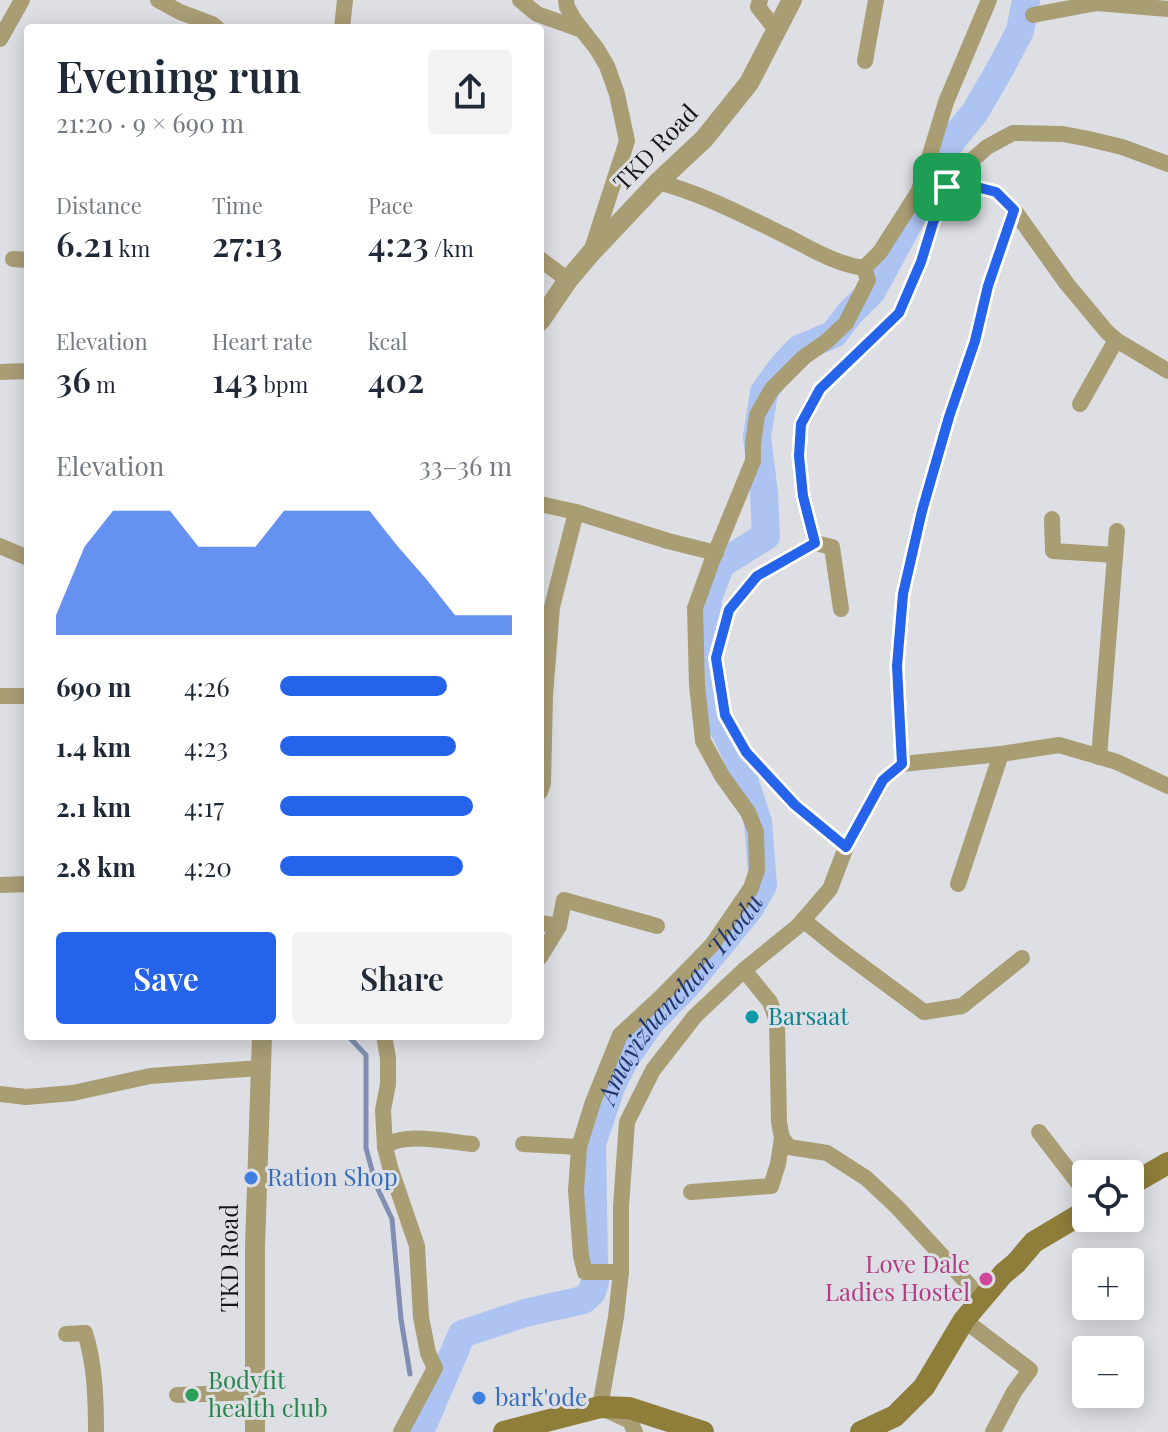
<!DOCTYPE html>
<html lang="en">
<head>
<meta charset="utf-8">
<style>
  :root { --surface:#fff; --page:#f2f2f3; --text:#1f2937; --muted:#747a83; --accent:#2563eb }
  body { margin:0; font-family:"Playfair Display",serif; background:var(--page); color:var(--text); height:100vh; display:flex; flex-direction:column; font-size:30px; white-space:nowrap }
  * { box-sizing:border-box; margin:0 }
  p { font-size:26px; color:var(--muted) }
  .icon { flex:none; width:44px; height:44px; fill:none; stroke:currentColor; stroke-width:2; stroke-linecap:round; stroke-linejoin:round }
  .map { position:relative; flex:1; overflow:hidden }
  .details { position:absolute; left:24px; top:24px; width:520px; height:1016px; display:flex; flex-direction:column; background:var(--surface); border-radius:8px; box-shadow:0 4px 20px #0003 }
  .details>* { flex:none }
  .tools { position:absolute; left:1072px; top:1160px; display:grid; gap:16px }
  .tools a { display:grid; place-items:center; width:72px; height:72px; border-radius:8px; background:var(--surface); box-shadow:0 4px 20px #0003; font-size:40px }
  .pin { position:absolute; display:grid; place-items:center; width:68px; height:68px; color:#fff; margin:-34px; border-radius:16px; box-shadow:0 4px 12px #0006 }
  .round { display:grid; place-items:center; flex:none; width:84px; height:84px; border-radius:8px; background:var(--page) }
  .headline { display:flex; align-items:center; justify-content:space-between; height:136px; padding:0 32px }
  h1 { font-size:44px; font-weight:600; line-height:60px }
  .metrics { display:grid; grid-template-columns:repeat(3,1fr); gap:12px; height:136px; padding:8px 32px }
  .metrics div { display:grid; align-content:center }
  .metrics b { font-size:34px; font-weight:600 }
  .metrics small { font-size:22px; font-weight:400 }
  .metrics p { font-size:22px }
  .chart { height:224px; padding:16px 32px }
  .chart p { display:flex; justify-content:space-between }
  .chart svg { width:100%; height:144px; margin-top:8px; fill:var(--accent); opacity:.7 }
  .action { display:flex; gap:16px; margin-top:auto; padding:16px 32px }
  .action a { flex:1; height:92px; border-radius:8px; background:var(--accent); color:#fff; font-size:32px; font-weight:600; line-height:92px; text-align:center }
  .action a+a { background:var(--page); color:var(--text) }
  ul { padding:0 32px; list-style:none; font-size:26px }
  li { display:grid; grid-template-columns:128px 96px 1fr; align-items:center; height:60px }
  li i { height:20px; border-radius:10px; background:var(--accent) }
  .map>svg:first-child { display:block }
  .lines { fill:none; stroke-linecap:round; stroke-linejoin:round }
  .stream { stroke:#808fb1; stroke-width:5 }
  .river { stroke:#adc3f2; stroke-width:28 }
  .minor { stroke:#a99d74; stroke-width:16 }
  .tertiary { stroke:#a99d74; stroke-width:20 }
  .secondary { stroke:#8f7d3a; stroke-width:22 }
  .route-casing { stroke:#fff; stroke-width:16 }
  .route { stroke:#2563eb; stroke-width:10 }
  .culture-dot { fill:#0f9aa8; stroke:#dddfe4; stroke-width:3 }
  .shop-dot { fill:#3f7fe0; stroke:#dddfe4; stroke-width:3 }
  .hotel-dot { fill:#d1479c; stroke:#dddfe4; stroke-width:3 }
  .leisure-dot { fill:#2e9e5b; stroke:#dddfe4; stroke-width:3 }
  .labels { text-anchor:middle; stroke-width:6; stroke-linejoin:round; paint-order:stroke }
  .street-label { font-size:24px; fill:#161618; stroke:#dddfe4 }
  .culture-label { font-size:24px; fill:#0d838f; stroke:#dddfe4; text-anchor:start }
  .shop-label { font-size:24px; fill:#366cbe; stroke:#dddfe4; text-anchor:start }
  .hotel-label { font-size:24px; fill:#b23c85; stroke:#dddfe4; text-anchor:end }
  .leisure-label { font-size:24px; fill:#27864d; stroke:#dddfe4; text-anchor:start }
  .water-label { font-size:26px; font-style:italic; fill:#20376f; stroke:#dddfe4 }
</style>
</head>
<body>
<div class="map">
<svg width="1168" height="1432" viewBox="0 0 1168 1432">
  <rect width="100%" height="100%" fill="#dddfe4"/>
  <g class="lines">
    <polyline class="stream" points="348,1036 366,1055 366,1148 376,1185 392,1219 401,1319 410,1374"/>
    <g class="river">
      <path id="s1" d="M594,1264L592,1144L611,1087L625,1059L651,1022L689,983L750,908L763,885L758,822L735,752L708,697L705,648L708,598L721,564L766,536L764,493L757,437L764,392L783,366L799,349L834,334L849,314L872,291L922,198L938,158L975,112L1000,69L1020,31L1026,0"/>
      <polyline points="420,1432 462,1334 525,1313 583,1300 592,1292 595,1282"/>
    </g>
    <g class="minor">
      <polyline points="158,0 180,12 212,24 217,28"/>
      <polyline points="520,0 537,14 582,30"/>
      <polyline points="566,0 567,7 575,21 597,49 607,66 617,94 627,141 592,249"/>
      <polyline points="760,0 758,7 777,31"/>
      <polyline points="1033,15 1097,3 1168,9"/>
      <polyline points="342,28 345,0"/>
      <polyline points="0,39 22,0"/>
      <polyline points="865,61 876,0"/>
      <path d="M658,182C703,194 743,215 784,235C810,248 835,264 864,268L880,252L919,191L946,102L989,0"/>
      <polyline points="947,187 969,185 996,192 1014,210 1067,284 1107,332 1116,340 1168,371"/>
      <polyline points="13,259 28,260"/>
      <polyline points="540,259 568,280"/>
      <polyline points="0,372 28,371"/>
      <polyline points="1080,404 1116,340"/>
      <polyline points="540,504 576,512 552,607 545,695 543,783 540,792"/>
      <polyline points="576,512 668,541 716,553"/>
      <polyline points="1052,519 1053,551 1115,555"/>
      <polyline points="815,543 832,547 841,609"/>
      <polyline points="0,546 28,558"/>
      <polyline points="0,696 28,696"/>
      <polyline points="1099,757 1117,531"/>
      <polyline points="902,764 897,666 903,594 922,511 949,417 975,341 988,286 1014,210"/>
      <polyline points="846,847 883,780 902,764 1001,754 1059,745 1117,762 1168,786"/>
      <polyline points="958,884 1001,754"/>
      <polyline points="0,885 28,884"/>
      <polyline points="803,920 839,949 924,1012 962,1006 1022,958"/>
      <polyline points="540,923 559,926 564,900 657,926"/>
      <polyline points="540,957 559,926"/>
      <polyline points="744,970 770,1002 777,1021 779,1122 782,1138 789,1147 827,1153 866,1178 897,1207 982,1299"/>
      <polyline points="384,1036 388,1058 388,1084 383,1110 385,1147"/>
      <polyline points="0,1094 26,1097 73,1093 150,1076 260,1068"/>
      <polyline points="1039,1132 1086,1193"/>
      <polyline points="523,1144 579,1147"/>
      <polyline points="691,1192 771,1186 778,1164 782,1138"/>
      <polyline points="621,1272 585,1272 581,1256 576,1191 579,1147 593,1102 620,1035 659,999 712,945 751,888 757,870 756,832 748,812 722,776 703,741 697,685 695,608 712,561 753,461 753,444 757,415 772,389 804,357 827,341 846,323 868,280 864,268"/>
      <polyline points="964,1320 1030,1370 1014,1392 993,1432"/>
      <path d="M66,1334L85,1333C95,1364 96,1400 96,1432"/>
      <polyline points="177,1395 256,1392"/>
      <path d="M401,1432L435,1368L428,1353L421,1317L417,1246L390,1167L385,1147C402,1131 450,1142 472,1144"/>
      <polyline points="635,1432 630,1421 600,1407 616,1317 621,1272 621,1206 627,1122 653,1070 695,1016 744,970 798,926 830,889 846,847 795,805 746,752 725,715 716,658 729,610 757,576 815,543 803,496 799,456 801,424 820,389 899,313 921,262 933,223 947,187 962,169 987,147 1013,133 1063,134 1089,139 1122,147 1168,164"/>
    </g>
    <g class="tertiary">
      <polyline points="540,321 568,280 590,254 658,182 704,139 749,83 792,0"/>
      <polyline points="255,1432 255,1247 262,1036"/>
    </g>
    <g class="secondary">
      <polyline points="1130,1185 1168,1163"/>
      <polyline points="504,1432 600,1407 629,1408 703,1432"/>
      <polyline points="861,1432 895,1416 924,1387 964,1320 1003,1274 1016,1263 1034,1242 1086,1211"/>
    </g>
  </g>
  <g class="lines">
    <g class="route-casing">
      <polygon id="route" points="969,185 996,192 1014,210 988,286 975,341 949,417 922,511 903,594 897,666 902,764 883,780 846,847 795,805 746,752 725,715 716,658 729,610 757,576 815,543 803,496 799,456 801,424 820,389 899,313 921,262 933,223 947,187"/>
    </g>
    <use href="#route" class="route"/>
  </g>
  <circle class="culture-dot" cx="752" cy="1017" r="8"/>
  <g class="shop-dot">
    <circle cx="251" cy="1178" r="8"/>
    <circle cx="479" cy="1398" r="8"/>
  </g>
  <circle class="hotel-dot" cx="986" cy="1279" r="8"/>
  <circle class="leisure-dot" cx="192" cy="1395" r="8"/>
  <g class="labels">
    <g class="street-label">
      <text transform="translate(656 148) rotate(-46)" y="8">TKD Road</text>
      <text transform="translate(230 1258) rotate(-90)" y="8">TKD Road</text>
    </g>
    <g class="culture-label">
      <text x="768" y="1025">Barsaat</text>
    </g>
    <g class="shop-label">
      <text x="267" y="1186">Ration Shop</text>
      <text x="495" y="1406">bark'ode</text>
    </g>
    <g class="hotel-label">
      <text x="970" y="1273">Love Dale<tspan x="970" dy="28">Ladies Hostel</tspan></text>
    </g>
    <g class="leisure-label">
      <text x="208" y="1389">Bodyfit<tspan x="208" dy="28">health club</tspan></text>
    </g>
    <g class="water-label">
      <text dy="9" stroke="none"><textPath href="#s1" startOffset="292">Amayizhanchan Thodu</textPath></text>
    </g>
  </g>
</svg>
<div class="tools">
<a><svg class="icon" aria-label="locate" viewBox="0 0 24 24"><circle cx="12" cy="12" r="6"/><path d="M12 2v4M12 18v4M2 12h4M18 12h4"/></svg></a>
<a>+</a>
<a>−</a>
</div>
<div class="pin" style="left:947px;top:187px;background:#1e9e55"><svg class="icon" aria-label="arrive" viewBox="0 0 24 24"><path d="M6 21V4h12l-3 4 3 4H6"/></svg></div>
<section class="details">
<div class="headline"><div><h1>Evening run</h1><p>21:20 · 9 × 690 m</p></div><a class="round"><svg class="icon" aria-label="share" viewBox="0 0 24 24"><path d="M12 15V3M7 8l5-5 5 5M5 13v7h14v-7"/></svg></a></div>
<div class="metrics">
<div><p>Distance</p><b>6.21<small> km</small></b></div>
<div><p>Time</p><b>27:13</b></div>
<div><p>Pace</p><b>4:23<small> /km</small></b></div>
</div>
<div class="metrics">
<div><p>Elevation</p><b>36<small> m</small></b></div>
<div><p>Heart rate</p><b>143<small> bpm</small></b></div>
<div><p>kcal</p><b>402</b></div>
</div>
<div class="chart"><p><span>Elevation</span>33–36 m</p>
<svg viewBox="0 0 160 44" preserveAspectRatio="none"><path d="M0 44V38L10 17L20 6L30 6L40 6L50 17L60 17L70 17L80 6L90 6L100 6L110 6L120 17L130 27L140 38L150 38L160 38V44z"/></svg>
</div>
<ul>
<li><b>690 m</b>4:26<i style="width:72%"></i></li>
<li><b>1.4 km</b>4:23<i style="width:76%"></i></li>
<li><b>2.1 km</b>4:17<i style="width:83%"></i></li>
<li><b>2.8 km</b>4:20<i style="width:79%"></i></li>
</ul>
<div class="action"><a>Save</a><a>Share</a></div>
</section>
</div>
</body>
</html>
